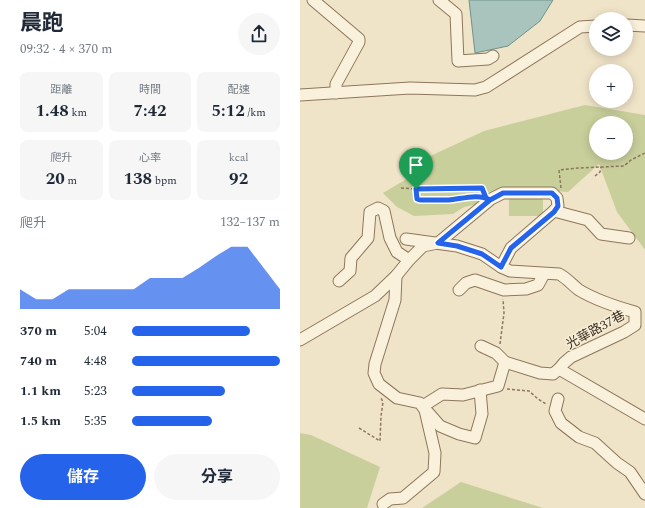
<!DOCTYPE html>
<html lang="zh-TW">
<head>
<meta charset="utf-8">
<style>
  :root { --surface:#fff; --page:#f6f6f7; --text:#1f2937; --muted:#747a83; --accent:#2563eb }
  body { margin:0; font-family:Spectral,"Noto Sans TC",serif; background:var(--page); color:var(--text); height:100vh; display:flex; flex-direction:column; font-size:15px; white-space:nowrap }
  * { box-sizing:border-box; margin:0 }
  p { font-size:13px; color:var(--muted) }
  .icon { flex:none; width:22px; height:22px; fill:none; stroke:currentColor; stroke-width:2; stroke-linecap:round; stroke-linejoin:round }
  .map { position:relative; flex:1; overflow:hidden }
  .sheet { display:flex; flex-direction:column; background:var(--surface); width:300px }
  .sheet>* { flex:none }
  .fabs { position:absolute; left:289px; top:12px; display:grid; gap:8px }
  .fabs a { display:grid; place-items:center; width:44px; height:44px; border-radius:50%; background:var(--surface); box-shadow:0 2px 10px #0003; font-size:20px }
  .pin { position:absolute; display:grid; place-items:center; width:34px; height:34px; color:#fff; margin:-41px -17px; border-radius:50% 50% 50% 0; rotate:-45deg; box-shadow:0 0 4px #0007 }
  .pin .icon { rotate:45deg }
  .round { display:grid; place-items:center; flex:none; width:42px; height:42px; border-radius:21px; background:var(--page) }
  .headline { display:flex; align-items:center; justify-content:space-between; height:68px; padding:0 20px }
  h1 { font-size:22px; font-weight:700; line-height:30px }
  .figures { display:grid; grid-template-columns:repeat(3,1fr); gap:6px; height:68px; padding:4px 20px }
  .figures div { display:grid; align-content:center; border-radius:8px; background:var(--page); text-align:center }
  .figures b { font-size:17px; font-weight:700 }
  .figures small { font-size:11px; font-weight:400 }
  .figures p { font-size:11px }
  .chart { height:112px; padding:8px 20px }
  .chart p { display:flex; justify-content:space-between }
  .chart svg { width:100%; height:72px; margin-top:4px; fill:var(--accent); opacity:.7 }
  .cta { display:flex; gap:8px; margin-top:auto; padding:8px 20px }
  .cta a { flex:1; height:46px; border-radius:24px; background:var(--accent); color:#fff; font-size:16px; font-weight:700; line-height:46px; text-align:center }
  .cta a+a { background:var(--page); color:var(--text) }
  ul { padding:0 20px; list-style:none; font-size:13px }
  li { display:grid; grid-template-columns:64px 48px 1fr; align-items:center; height:30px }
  li i { height:10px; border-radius:5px; background:var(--accent) }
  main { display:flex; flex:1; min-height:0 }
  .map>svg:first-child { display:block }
  .green { fill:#c9cf9b; fill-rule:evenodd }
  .water { fill:#a9c4bc; stroke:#6f938a }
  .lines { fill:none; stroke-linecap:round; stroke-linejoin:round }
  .minor-casing { stroke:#8d765c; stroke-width:13 }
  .path { stroke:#8d765c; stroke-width:1.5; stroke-dasharray:3 2; stroke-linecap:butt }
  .minor { stroke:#faf1dc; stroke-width:11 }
  .route-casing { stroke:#fff; stroke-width:8 }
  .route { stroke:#2563eb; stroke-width:5 }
  .labels { text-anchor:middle; stroke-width:3; stroke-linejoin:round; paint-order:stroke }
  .street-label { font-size:13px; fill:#3d2e20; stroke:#f7eed8 }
</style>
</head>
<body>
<main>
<section class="sheet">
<div class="headline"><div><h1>晨跑</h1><p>09:32 · 4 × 370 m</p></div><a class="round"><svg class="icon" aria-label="share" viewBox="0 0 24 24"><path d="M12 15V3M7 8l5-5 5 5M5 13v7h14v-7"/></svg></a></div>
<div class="figures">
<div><p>距離</p><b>1.48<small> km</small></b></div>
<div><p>時間</p><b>7:42</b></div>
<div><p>配速</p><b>5:12<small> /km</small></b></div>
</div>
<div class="figures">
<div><p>爬升</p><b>20<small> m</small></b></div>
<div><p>心率</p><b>138<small> bpm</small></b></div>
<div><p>kcal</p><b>92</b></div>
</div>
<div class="chart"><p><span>爬升</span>132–137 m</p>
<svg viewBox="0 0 160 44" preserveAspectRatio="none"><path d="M0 44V32L10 38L20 38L30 32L40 32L50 32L60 32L70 32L80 25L90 25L100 25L110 19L120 12L130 6L140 6L150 19L160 32V44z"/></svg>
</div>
<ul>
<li><b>370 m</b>5:04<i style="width:80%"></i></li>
<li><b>740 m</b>4:48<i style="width:100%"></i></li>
<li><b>1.1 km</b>5:23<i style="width:63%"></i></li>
<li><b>1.5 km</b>5:35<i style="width:54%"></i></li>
</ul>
<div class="cta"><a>儲存</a><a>分享</a></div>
</section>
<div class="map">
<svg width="345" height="508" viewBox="0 0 345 508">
  <rect width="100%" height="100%" fill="#f0e4c8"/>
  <g class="green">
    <path d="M285,105L345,115V250L317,212L299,164L268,192L236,190L184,192L179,204L164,207L153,214L114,216L97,207L83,193L110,177L111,165L184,131ZM296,123H326V153H296Z"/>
    <rect x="209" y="196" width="34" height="20"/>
    <polygon points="0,433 11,435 80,467 67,508 0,508"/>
    <polygon points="161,482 243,508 122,508"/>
  </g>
  <polygon class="water" points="169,0 253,0 240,21 208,46 175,53"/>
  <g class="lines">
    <g class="minor-casing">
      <g id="minor">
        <polyline points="13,0 59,39 59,42 36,84 36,93"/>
        <polyline points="139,0 156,14 158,61 188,59 193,56"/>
        <polyline points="326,25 345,26"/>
        <polyline points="0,95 110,88 175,90 186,87 280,27 296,26"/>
        <path d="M106,239L157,246L182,254L201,267L210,271L259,274C267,278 272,285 279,290C294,299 317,307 335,312V325L324,332L271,357L264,363L259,369L345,419"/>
        <polyline points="201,267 211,248 254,211 288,220 301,234 329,238"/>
        <polyline points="39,281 50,271 51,258 68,238 70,212 78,208 84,211 90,238 97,252 109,260"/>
        <polyline points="159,290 166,283 175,280 204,290 226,289 238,285 244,274"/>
        <polyline points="0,340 75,296 96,276 109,260 123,246 138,243 191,199 203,193 252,193 257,198 258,206 254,211"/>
        <polyline points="181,346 196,353 205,362 240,373 253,374 259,369"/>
        <polyline points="258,399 255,411 261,423 279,437 295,443 317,463 330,472 345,494"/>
        <polyline points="123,406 142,394 163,395 198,386 205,362"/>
        <polyline points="126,410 140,426 159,434 175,438 182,414 180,390"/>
        <polyline points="83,504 90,499 103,498 134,472 135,453 125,410 120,403 97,398 79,384 74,373 75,364 95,300 96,276"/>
      </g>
    </g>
    <g class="path">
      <polyline points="295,176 300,172 301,167"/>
      <polyline points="101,188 116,189 182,188 184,192"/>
      <polyline points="261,188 259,170 278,168 324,166 331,160 345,153"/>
      <polyline points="116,189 117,199 120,200 177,197"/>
      <polyline points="200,344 204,313 203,299"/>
      <polyline points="207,389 229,391 238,399 246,404"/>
      <polyline points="59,428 80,441 81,416 83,402 81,398"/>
    </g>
    <use href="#minor" class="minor"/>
  </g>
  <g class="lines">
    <g class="route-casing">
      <path id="route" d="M116,189L182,188L186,198L190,200L138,243L157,246L182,254L201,267L211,248L254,212L258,206L257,198L252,193H203L190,200C179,193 161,199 149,200C139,200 129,200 120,200L117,199L116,189"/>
    </g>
    <use href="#route" class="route"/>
  </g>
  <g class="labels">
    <g class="street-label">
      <text transform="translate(295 329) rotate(-29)" y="5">光華路37巷</text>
    </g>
  </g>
</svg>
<div class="fabs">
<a><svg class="icon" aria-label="layers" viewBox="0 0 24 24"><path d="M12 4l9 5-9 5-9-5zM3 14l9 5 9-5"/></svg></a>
<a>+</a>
<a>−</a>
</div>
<div class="pin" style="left:116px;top:189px;background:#1e9e55"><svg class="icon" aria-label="arrive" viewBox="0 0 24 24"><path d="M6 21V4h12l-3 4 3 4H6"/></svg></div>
</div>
</main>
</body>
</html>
